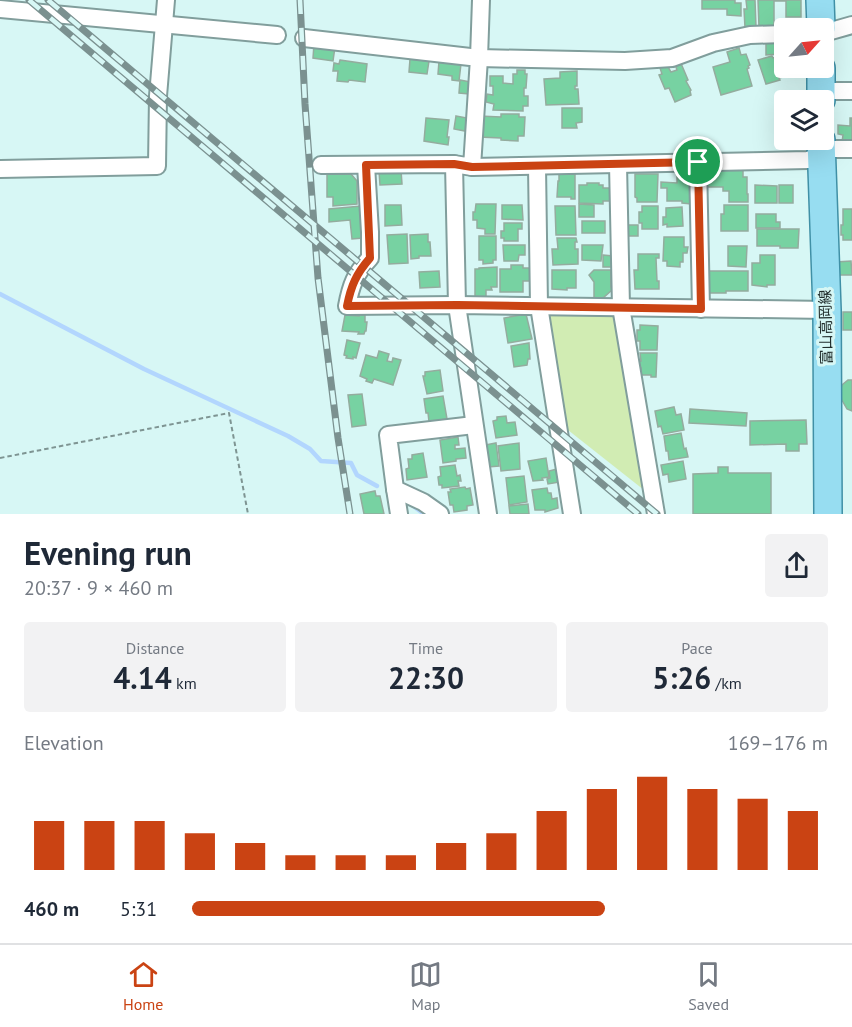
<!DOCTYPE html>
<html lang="en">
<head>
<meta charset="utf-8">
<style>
  :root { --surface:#fff; --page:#f2f2f3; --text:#1f2937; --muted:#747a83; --line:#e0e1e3; --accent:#ca4313 }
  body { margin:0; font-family:"PT Sans","Noto Sans JP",sans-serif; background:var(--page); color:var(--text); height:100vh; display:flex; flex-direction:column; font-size:22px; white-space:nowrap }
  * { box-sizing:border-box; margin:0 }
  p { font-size:20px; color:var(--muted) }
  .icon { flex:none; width:33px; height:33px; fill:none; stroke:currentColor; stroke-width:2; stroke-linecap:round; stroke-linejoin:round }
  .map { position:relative; height:514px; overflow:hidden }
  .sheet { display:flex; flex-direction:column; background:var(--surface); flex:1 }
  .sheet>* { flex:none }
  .needle { width:39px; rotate:63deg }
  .buttons { position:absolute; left:774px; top:18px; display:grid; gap:12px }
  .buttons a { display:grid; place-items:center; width:60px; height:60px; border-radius:6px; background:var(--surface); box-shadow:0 6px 24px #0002; font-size:30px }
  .pin { position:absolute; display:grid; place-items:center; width:51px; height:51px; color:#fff; margin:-26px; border:3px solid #fff; border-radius:50%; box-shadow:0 2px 6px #0007 }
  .round { display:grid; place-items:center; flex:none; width:63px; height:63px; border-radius:6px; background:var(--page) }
  .head { display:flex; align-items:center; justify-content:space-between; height:102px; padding:0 24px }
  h1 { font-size:33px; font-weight:800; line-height:45px }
  .metrics { display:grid; grid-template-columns:repeat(3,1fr); gap:9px; height:102px; padding:6px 24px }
  .metrics div { display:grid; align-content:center; border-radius:6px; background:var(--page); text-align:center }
  .metrics b { font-size:30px; font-weight:800 }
  .metrics small { font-size:16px; font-weight:400 }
  .metrics p { font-size:16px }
  .chart { height:168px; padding:12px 24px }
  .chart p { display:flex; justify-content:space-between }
  .chart svg { width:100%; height:108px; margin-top:6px; stroke:var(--accent); stroke-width:6 }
  ul { padding:0 24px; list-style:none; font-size:20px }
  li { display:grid; grid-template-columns:96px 72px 1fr; align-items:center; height:45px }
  li i { height:15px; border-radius:8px; background:var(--accent) }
  .tabs { display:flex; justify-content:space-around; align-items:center; height:84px; border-top:2px solid var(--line); background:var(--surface); font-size:16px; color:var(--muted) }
  .tabs a { display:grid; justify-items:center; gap:3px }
  .tabs .active { color:var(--accent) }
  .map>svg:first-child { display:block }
  .green { fill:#d1ecb3 }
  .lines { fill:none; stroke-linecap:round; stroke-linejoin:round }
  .stream { stroke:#b2d6fe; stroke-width:4.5 }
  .building { fill:#77d2a2; stroke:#94ac9e; stroke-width:1.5 }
  .street-casing { stroke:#819e9c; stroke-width:20 }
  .primary-casing { stroke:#4090a6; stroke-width:30 }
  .path { stroke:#7e9492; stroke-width:2; stroke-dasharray:4.5 3; stroke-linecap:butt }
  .street { stroke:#fff; stroke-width:16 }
  .primary { stroke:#97ddf1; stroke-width:27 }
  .rail-casing { stroke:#7b9190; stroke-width:7 }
  .rail { stroke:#d7f7f5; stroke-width:4.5; stroke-dasharray:14; stroke-linecap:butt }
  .route-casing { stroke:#fff; stroke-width:12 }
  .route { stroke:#ca4313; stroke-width:8 }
  .labels { text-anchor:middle; stroke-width:6; stroke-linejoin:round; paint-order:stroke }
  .street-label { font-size:15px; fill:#212d2c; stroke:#d7f7f5 }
</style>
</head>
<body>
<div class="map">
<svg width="852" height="514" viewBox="0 0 852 514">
  <rect width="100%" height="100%" fill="#d7f7f5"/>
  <polygon class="green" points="555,312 607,312 616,317 644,490 568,430 566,425 549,316"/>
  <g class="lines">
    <g class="stream">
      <polyline points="0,294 144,369 288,436 310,449 321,461 351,463 357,475 377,486"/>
      <polyline points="412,505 424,514"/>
    </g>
  </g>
  <g class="building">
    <polygon points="702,0 735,0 735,3 741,3 741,16 727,15 727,9 702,9"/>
    <polygon points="746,0 755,0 756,27 745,28 744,9 747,9"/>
    <polygon points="758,0 801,0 801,17 786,17 786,1 774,1 774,27 759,27"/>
    <polygon points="766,39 780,39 780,54 766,55"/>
    <polygon points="314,44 335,47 333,61 313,58"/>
    <polygon points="739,48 741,55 746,54 750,65 748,66 749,68 747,69 752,86 721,95 713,67 730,62 727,52"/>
    <polygon points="772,56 773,58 777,57 783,77 779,78 780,80 766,84 758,60"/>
    <polygon points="410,59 429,61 427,74 409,72"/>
    <polygon points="340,60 367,64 365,82 349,80 348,82 337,81 338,71 333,71 334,63 339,64"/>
    <polygon points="439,61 461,64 459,81 452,80 452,76 438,74"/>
    <polygon points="680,61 688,80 686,81 691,90 690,91 691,95 675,102 669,88 665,89 659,75 662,74 660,68 667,65 671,72 677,70 675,64"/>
    <polygon points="517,70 525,70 525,74 527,74 526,88 524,88 524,96 528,96 528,106 523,106 523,111 493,110 494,104 486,102 487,94 493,95 493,86 490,86 490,76 503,76 503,83 513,84 513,74 517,74"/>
    <polygon points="577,71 577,86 575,86 575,89 578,89 579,104 546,105 544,79 560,78 560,72"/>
    <polygon points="460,80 471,82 469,94 459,93"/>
    <polygon points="562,108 582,108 582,122 576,123 577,128 562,128"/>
    <polygon points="501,114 519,114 519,117 525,117 524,136 518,136 518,141 501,140 501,138 479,137 480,116 501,117"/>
    <polygon points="456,116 467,118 465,131 454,129"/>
    <polygon points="426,118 449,120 447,137 449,137 448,145 424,141"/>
    <polygon points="850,118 852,118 852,143 842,142 843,135 838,134 838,125 850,126"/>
    <polygon points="743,169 743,177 747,177 747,194 748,194 748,202 729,202 729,191 723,191 723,187 707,187 707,181 709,181 709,176 713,170"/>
    <polygon points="401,170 402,184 380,185 379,171"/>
    <polygon points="327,174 351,174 357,181 357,204 333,206 333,197 327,197"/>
    <polygon points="559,174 575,174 575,199 571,199 571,197 557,197 558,181 559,181"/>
    <polygon points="635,174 658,174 657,202 637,202 637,198 635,197"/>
    <polygon points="677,176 689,177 689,182 692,183 691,204 682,203 682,201 667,201 667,188 661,188 661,182 677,183"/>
    <polygon points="587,183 599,183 599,185 603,185 603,188 611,188 611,201 603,201 603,204 579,203 579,185 587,185"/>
    <polygon points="755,185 777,186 777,203 755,203"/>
    <rect x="779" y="185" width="14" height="18"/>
    <polygon points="476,204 496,204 495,234 485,234 485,229 477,228 477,220 473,220 473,212 475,212"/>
    <polygon points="579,204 594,205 594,217 579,217"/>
    <polygon points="385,205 401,205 402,225 385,226"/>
    <polygon points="502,205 522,205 523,220 502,219"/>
    <polygon points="724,205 748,205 748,231 721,231 721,214 724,214"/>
    <polygon points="361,206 363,238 352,239 350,220 329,222 329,209"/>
    <polygon points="555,206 575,206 576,235 556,235"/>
    <polygon points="642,206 658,206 658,229 642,229 642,223 639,223 639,212 642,212"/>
    <polygon points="682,207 683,226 667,227 667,224 663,225 663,217 666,217 666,208"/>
    <polygon points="843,209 852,209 852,240 843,240 843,235 841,235 841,225 843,225"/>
    <polygon points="756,214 776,214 776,222 780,222 780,228 756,228"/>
    <rect x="582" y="221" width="23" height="12"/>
    <polygon points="504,223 522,223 522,229 518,229 518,241 504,241 504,238 501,238 501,231 504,231"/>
    <rect x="627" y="225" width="11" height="11"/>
    <polygon points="757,229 799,229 798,248 780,248 780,246 757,246"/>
    <polygon points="407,234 408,263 389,264 387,235"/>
    <polygon points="428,234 428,242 430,242 431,256 419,256 419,258 411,259 410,235"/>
    <polygon points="479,236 496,236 496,260 493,260 493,263 483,264 483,260 479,260"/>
    <polygon points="664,237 684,237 684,247 688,247 687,253 683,253 683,262 680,262 680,267 667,266 667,261 663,261"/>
    <polygon points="557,238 576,238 577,242 575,242 575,249 578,249 578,264 553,265 552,249 558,249"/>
    <polygon points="503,245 525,245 525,255 519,255 518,261 504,261"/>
    <polygon points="582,245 603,245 601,261 582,260"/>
    <polygon points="728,246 747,246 746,267 728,266"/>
    <polygon points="638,254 659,254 659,258 656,258 657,281 659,281 659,289 635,289 634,270 638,270"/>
    <polygon points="603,255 613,256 613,267 603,267"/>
    <polygon points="760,255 775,255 775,285 767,285 767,287 752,285 752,263 760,263"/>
    <polygon points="851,261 852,275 836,275 836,262"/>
    <polygon points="511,265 523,265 523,268 532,268 532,281 523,281 523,292 500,292 500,269 511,269"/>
    <polygon points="497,267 497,287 491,287 492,290 486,290 486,298 475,298 475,269 479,269 479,268"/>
    <polygon points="552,270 576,270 576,288 567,288 567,290 552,289"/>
    <polygon points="594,270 611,270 611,287 612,290 603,298 594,298 594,282 589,275"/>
    <polygon points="439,271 440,287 420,288 419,272"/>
    <polygon points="709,271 748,271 748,291 726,291 726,293 709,293"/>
    <rect x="843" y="312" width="9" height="18"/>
    <polygon points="359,314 365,315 365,322 367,322 366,331 365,331 364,334 358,334 359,332 342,331 345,315 359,316"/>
    <polygon points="526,314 532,339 508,343 504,318"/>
    <polygon points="640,325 658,326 657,350 640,350 640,341 637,341 637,330 640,330"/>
    <polygon points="347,340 360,343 356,358 353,357 353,359 346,358 347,356 344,355"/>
    <polygon points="529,343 530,359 528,359 527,365 514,367 511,346"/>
    <polygon points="379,351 389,354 387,361 392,362 393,358 401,360 393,385 374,379 372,383 366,381 367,379 360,376 366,355 377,358"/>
    <polygon points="640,353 657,353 656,377 651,377 651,375 641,375 641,368 638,368 638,361 641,361"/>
    <polygon points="440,370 443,391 427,394 423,376 425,376 425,372"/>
    <polygon points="848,380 852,380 852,411 847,409 839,395 842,385"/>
    <polygon points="362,394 366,425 352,427 348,395"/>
    <polygon points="443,396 447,419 429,422 428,413 426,413 424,399"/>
    <polygon points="674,407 676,415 681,414 684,430 663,434 661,426 658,427 655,411"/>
    <polygon points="690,409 747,413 746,426 689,423"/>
    <polygon points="506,416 507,423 515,422 517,435 496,438 493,421 497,420 497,417"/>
    <polygon points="806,420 807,444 799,444 799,451 786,451 786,444 750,445 750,421"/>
    <polygon points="681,433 684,449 686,448 688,457 669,460 668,451 666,451 664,436"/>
    <polygon points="458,437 459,445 455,445 455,449 465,448 466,458 456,459 456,461 443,463 440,440"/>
    <polygon points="496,443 499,466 488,467 485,445"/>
    <polygon points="519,443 520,469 501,471 498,446"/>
    <polygon points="423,453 427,477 407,480 406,469 409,468 408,459 412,459 412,455"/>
    <polygon points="546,458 549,477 542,478 543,480 533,481 528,461"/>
    <polygon points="683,461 686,479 669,482 668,474 663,475 661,465"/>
    <polygon points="455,465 457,476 460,475 461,481 458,481 459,486 442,488 442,485 439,485 438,477 441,476 440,467"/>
    <polygon points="718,467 728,467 728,473 771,473 771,514 693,514 693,474 718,473"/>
    <polygon points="557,469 560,482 548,484 547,479 550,478 549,471"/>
    <polygon points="524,476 527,502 509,505 506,478"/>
    <polygon points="465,487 466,489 470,488 473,505 467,506 467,510 454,512 453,505 450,505 448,492 451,492 450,489"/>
    <polygon points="547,488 548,493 551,493 552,499 557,498 558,508 545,512 545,510 535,510 532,490"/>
    <polygon points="375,491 376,496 380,496 384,514 364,514 360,494"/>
    <polygon points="528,504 529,514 510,514 509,506"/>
  </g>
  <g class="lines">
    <g class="street-casing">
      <g id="street">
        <polyline points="481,0 479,58 625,61 672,58 713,43 750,35 784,34"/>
        <polyline points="0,9 277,35"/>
        <polyline points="824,33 852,25"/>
        <polyline points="304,38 479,58 472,167 454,164 321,165"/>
        <polyline points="821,91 852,91"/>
        <polyline points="698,162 701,309"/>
        <polyline points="454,164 457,305 488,514"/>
        <polyline points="618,164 621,307 656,514"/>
        <path d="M366,165L370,232V258C355,274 351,285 347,306L457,305L827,310"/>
        <polyline points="537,166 539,306 572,514"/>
        <polyline points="472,167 808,160 821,155 828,149 852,149"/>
        <polyline points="0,169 157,166 158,96 166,0"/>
        <polyline points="395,489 399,514"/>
        <polyline points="440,514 423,502 395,489 388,435 474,425"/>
      </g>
    </g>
    <g class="primary-casing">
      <g id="primary">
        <polyline points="820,0 821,28"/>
        <polyline points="821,100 821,68"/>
        <polyline points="821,140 827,310 828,514"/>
      </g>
    </g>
    <polyline class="path" points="0,458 229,413 248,514"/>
    <use href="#street" class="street"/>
    <use href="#primary" class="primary"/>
    <g class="rail-casing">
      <g id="rail">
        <polyline points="29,0 638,514"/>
        <polyline points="48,0 657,514"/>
        <polyline points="300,0 305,104 318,278 338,438 350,514"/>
      </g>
    </g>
    <use href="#rail" class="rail"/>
  </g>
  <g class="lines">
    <g class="route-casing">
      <path id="route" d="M698,162L701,309L457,305L347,306C351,286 356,274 370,258L366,165L454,164L472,167Z"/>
    </g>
    <use href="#route" class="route"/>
  </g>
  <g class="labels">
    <g class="street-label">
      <text transform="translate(826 327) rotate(-91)" y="5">富山高岡線</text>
    </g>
  </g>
</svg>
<div class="buttons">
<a><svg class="needle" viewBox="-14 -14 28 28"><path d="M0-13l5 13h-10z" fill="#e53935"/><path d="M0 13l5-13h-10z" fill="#747a83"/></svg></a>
<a><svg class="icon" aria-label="layers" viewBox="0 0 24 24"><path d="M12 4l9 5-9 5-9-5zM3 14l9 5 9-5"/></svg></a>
</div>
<div class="pin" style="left:698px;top:162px;background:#1e9e55"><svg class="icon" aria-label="arrive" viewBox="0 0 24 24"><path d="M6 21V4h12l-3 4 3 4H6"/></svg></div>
</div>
<section class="sheet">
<div class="head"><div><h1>Evening run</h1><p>20:37 · 9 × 460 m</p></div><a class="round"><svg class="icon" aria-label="share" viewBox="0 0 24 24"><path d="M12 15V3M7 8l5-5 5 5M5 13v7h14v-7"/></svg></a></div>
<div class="metrics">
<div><p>Distance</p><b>4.14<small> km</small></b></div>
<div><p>Time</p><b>22:30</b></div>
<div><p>Pace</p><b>5:26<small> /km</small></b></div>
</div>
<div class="chart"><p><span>Elevation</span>169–176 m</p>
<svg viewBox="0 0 160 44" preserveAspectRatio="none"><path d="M5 44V24M15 44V24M25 44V24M35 44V29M45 44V33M55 44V38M65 44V38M75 44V38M85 44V33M95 44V29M105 44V20M115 44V11M125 44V6M135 44V11M145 44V15M155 44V20"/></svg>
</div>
<ul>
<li><b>460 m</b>5:31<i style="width:65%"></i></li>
</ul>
</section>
<nav class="tabs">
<a class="active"><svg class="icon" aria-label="home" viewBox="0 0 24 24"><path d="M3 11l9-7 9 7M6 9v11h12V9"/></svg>Home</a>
<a><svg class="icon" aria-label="map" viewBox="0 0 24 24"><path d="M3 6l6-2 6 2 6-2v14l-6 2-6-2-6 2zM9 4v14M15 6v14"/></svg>Map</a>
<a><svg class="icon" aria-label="saved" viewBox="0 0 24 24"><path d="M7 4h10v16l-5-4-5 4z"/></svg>Saved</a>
</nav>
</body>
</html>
